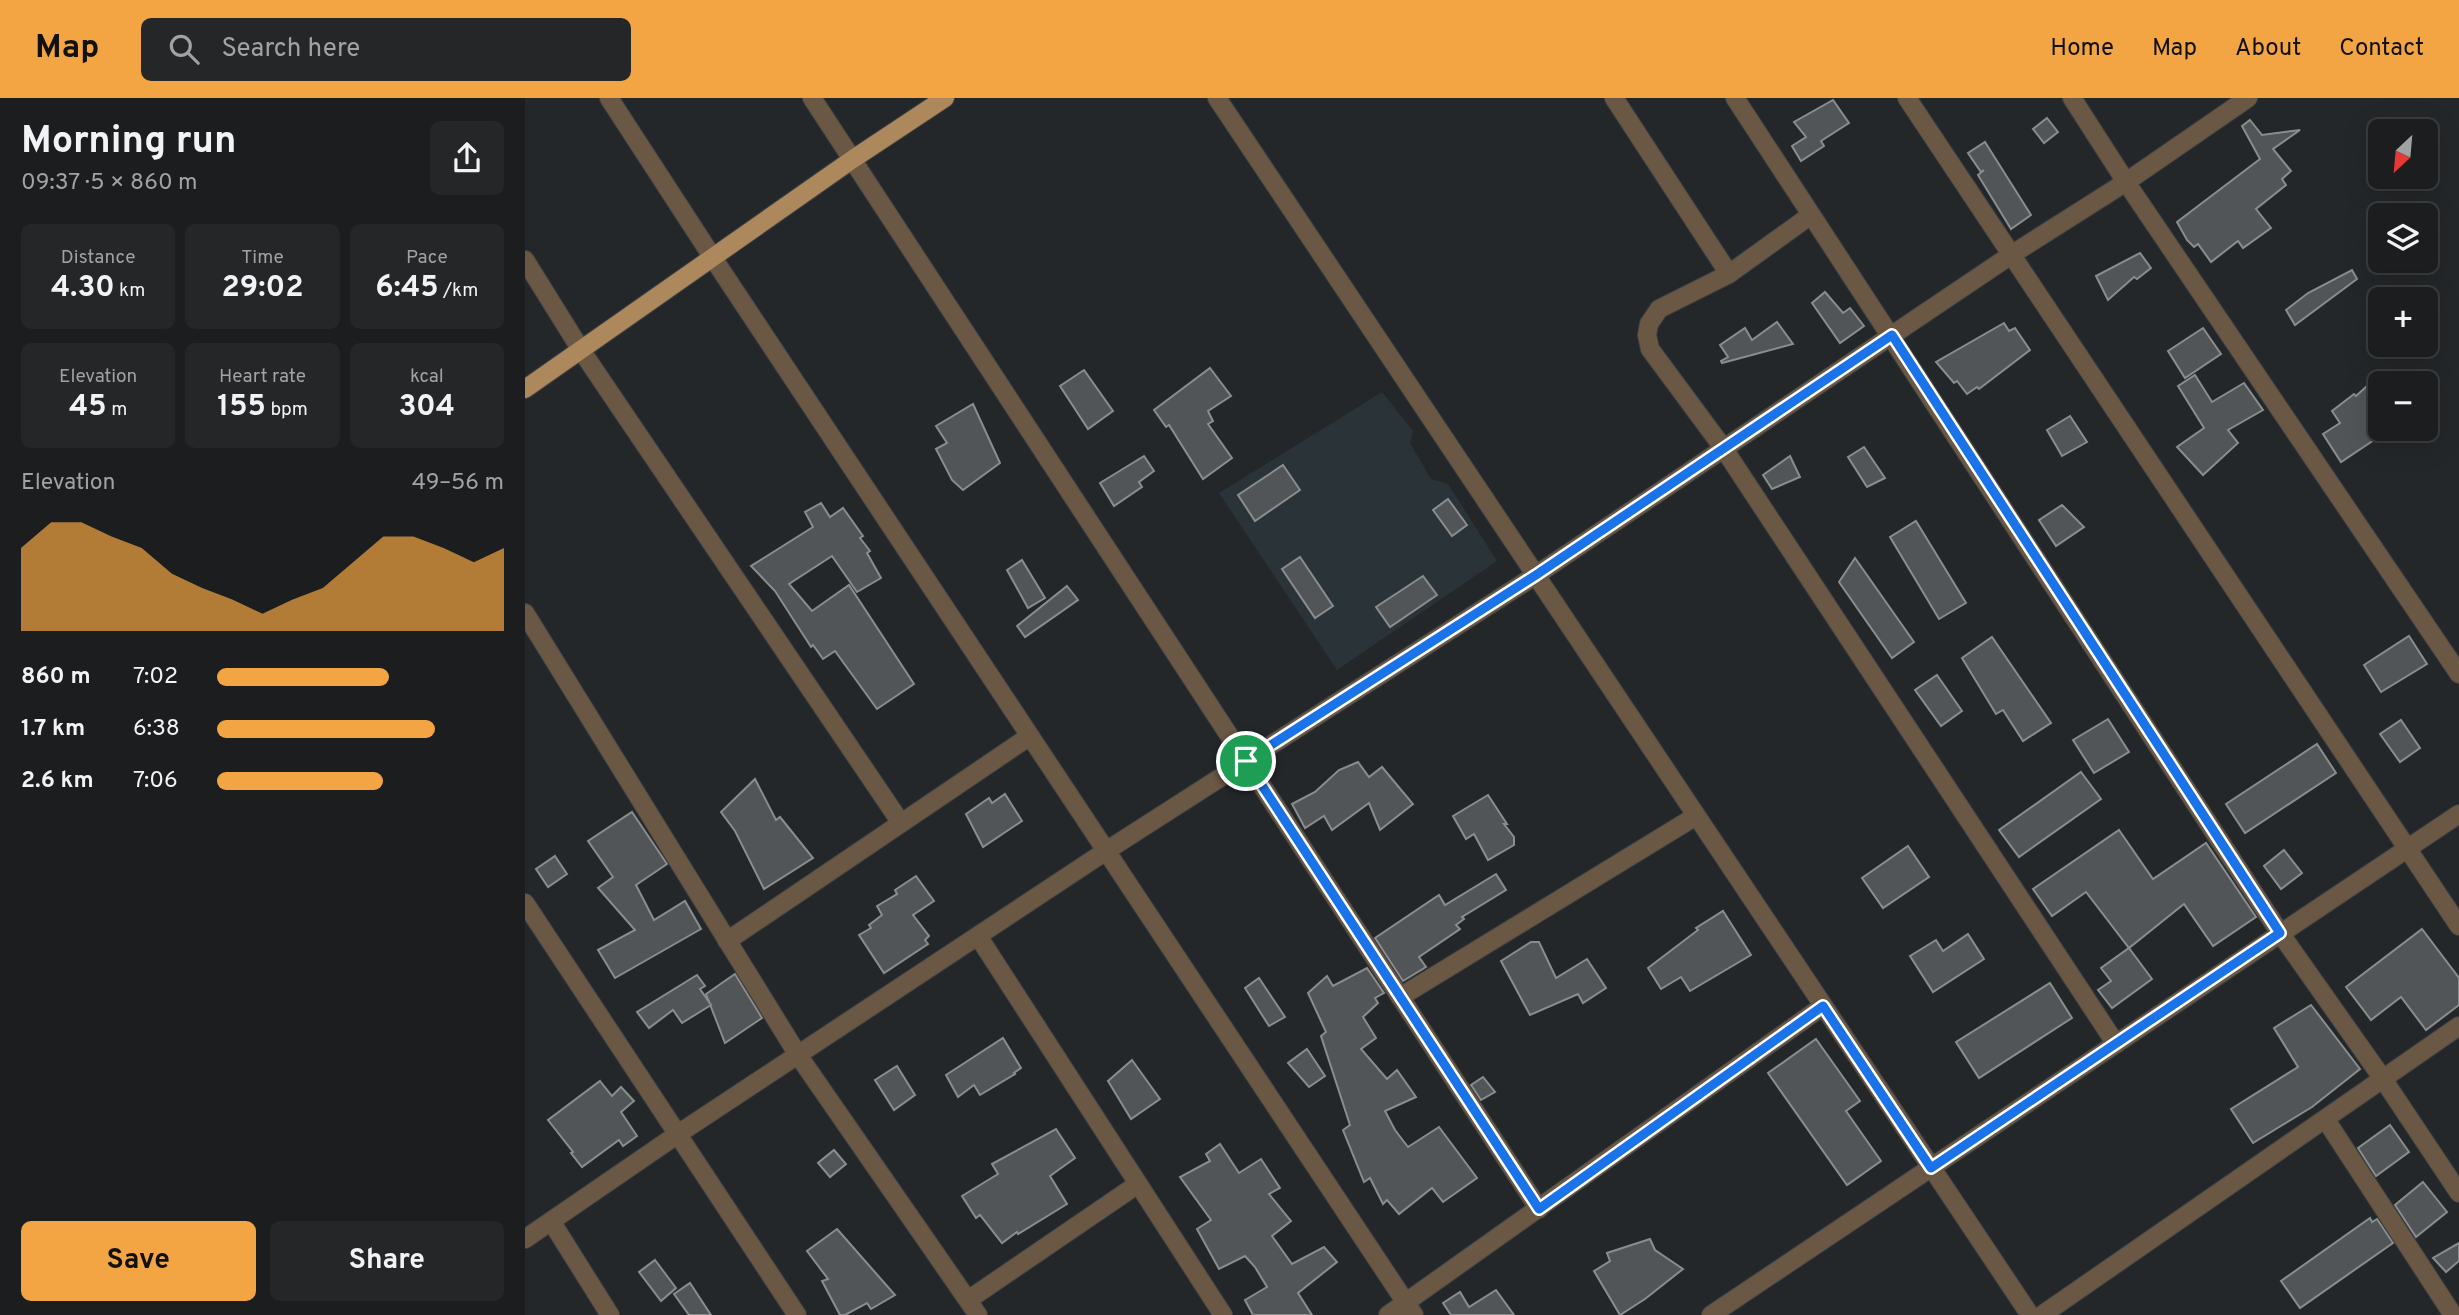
<!DOCTYPE html>
<html lang="en">
<head>
<meta charset="utf-8">
<style>
  :root { --surface:#1b1d1f; --page:#242628; --text:#f1f3f6; --muted:#a0a2a4; --line:#393b3d; --accent:#f2a542 }
  body { margin:0; font-family:Overpass,sans-serif; background:var(--page); color:var(--text); height:100vh; display:flex; flex-direction:column; font-size:26px; white-space:nowrap }
  * { box-sizing:border-box; margin:0 }
  p { font-size:23px; color:var(--muted) }
  .icon { flex:none; width:38px; height:38px; fill:none; stroke:currentColor; stroke-width:2; stroke-linecap:round; stroke-linejoin:round }
  .map { position:relative; flex:1; overflow:hidden }
  .details { display:flex; flex-direction:column; background:var(--surface); width:525px }
  .details>* { flex:none }
  .needle { width:46px; rotate:206deg }
  .fabs { position:absolute; left:1843px; top:21px; display:grid; gap:14px }
  .fabs a { display:grid; place-items:center; width:70px; height:70px; border-radius:10px; background:var(--surface); box-shadow:0 7px 28px #0002,0 0 0 2px var(--line); font-size:35px }
  .pin { position:absolute; display:grid; place-items:center; width:60px; height:60px; color:#fff; margin:-30px; border:4px solid #fff; border-radius:50%; box-shadow:0 2px 7px #0007 }
  .round { display:grid; place-items:center; flex:none; width:74px; height:74px; border-radius:10px; background:var(--page) }
  .overview { display:flex; align-items:center; justify-content:space-between; height:119px; padding:0 21px }
  h1 { font-size:38px; font-weight:700; line-height:52px }
  .metrics { display:grid; grid-template-columns:repeat(3,1fr); gap:10px; height:119px; padding:7px 21px }
  .metrics div { display:grid; align-content:center; border-radius:10px; background:var(--page); text-align:center }
  .metrics b { font-size:30px; font-weight:700 }
  .metrics small { font-size:19px; font-weight:400 }
  .metrics p { font-size:19px }
  .chart { height:196px; padding:14px 21px }
  .chart p { display:flex; justify-content:space-between }
  .chart svg { width:100%; height:126px; margin-top:7px; fill:var(--accent); opacity:.7 }
  .primary-button { display:flex; gap:14px; margin-top:auto; padding:14px 21px }
  .primary-button a { flex:1; height:80px; border-radius:10px; background:var(--accent); color:#111; font-size:28px; font-weight:700; line-height:80px; text-align:center }
  .primary-button a+a { background:var(--page); color:var(--text) }
  ul { padding:0 21px; list-style:none; font-size:23px }
  li { display:grid; grid-template-columns:112px 84px 1fr; align-items:center; height:52px }
  li i { height:18px; border-radius:9px; background:var(--accent) }
  header { display:flex; align-items:center; gap:42px; box-sizing:border-box; height:98px; padding:0 35px; background:var(--accent); color:#111 }
  header strong { font-size:33px }
  nav { display:flex; gap:38px; margin-inline-start:auto; font-size:24px }
  .search { width:490px; height:63px; background:var(--page); display:flex; align-items:center; gap:18px; box-sizing:border-box; padding:0 24px; border-radius:10px; color:var(--muted); font-size:26px }
  main { display:flex; flex:1; min-height:0 }
  .map>svg:first-child { display:block }
  .built { fill:#2a3337 }
  .building { fill:#525557; stroke:#898d8e; stroke-width:2 }
  .lines { fill:none; stroke-linecap:round; stroke-linejoin:round }
  .minor-casing { stroke:#404244; stroke-width:20 }
  .major-casing { stroke:#404244; stroke-width:20 }
  .minor { stroke:#6a5844; stroke-width:18 }
  .major { stroke:#ae885d; stroke-width:18 }
  .route-casing { stroke:#fff; stroke-width:14 }
  .route { stroke:#1a73e8; stroke-width:9 }
</style>
</head>
<body>
<header>
<strong>Map</strong>
<div class="search"><svg class="icon" aria-label="search" viewBox="0 0 24 24"><circle cx="10" cy="10" r="6"/><path d="M15 15l6 6"/></svg>Search here</div>
<nav><a>Home</a><a>Map</a><a>About</a><a>Contact</a></nav>
</header>
<main>
<section class="details">
<div class="overview"><div><h1>Morning run</h1><p>09:37 · 5 × 860 m</p></div><a class="round"><svg class="icon" aria-label="share" viewBox="0 0 24 24"><path d="M12 15V3M7 8l5-5 5 5M5 13v7h14v-7"/></svg></a></div>
<div class="metrics">
<div><p>Distance</p><b>4.30<small> km</small></b></div>
<div><p>Time</p><b>29:02</b></div>
<div><p>Pace</p><b>6:45<small> /km</small></b></div>
</div>
<div class="metrics">
<div><p>Elevation</p><b>45<small> m</small></b></div>
<div><p>Heart rate</p><b>155<small> bpm</small></b></div>
<div><p>kcal</p><b>304</b></div>
</div>
<div class="chart"><p><span>Elevation</span>49–56 m</p>
<svg viewBox="0 0 160 44" preserveAspectRatio="none"><path d="M0 44V15L10 6L20 6L30 11L40 15L50 24L60 29L70 33L80 38L90 33L100 29L110 20L120 11L130 11L140 15L150 20L160 15V44z"/></svg>
</div>
<ul>
<li><b>860 m</b>7:02<i style="width:60%"></i></li>
<li><b>1.7 km</b>6:38<i style="width:76%"></i></li>
<li><b>2.6 km</b>7:06<i style="width:58%"></i></li>
</ul>
<div class="primary-button"><a>Save</a><a>Share</a></div>
</section>
<div class="map">
<svg width="1934" height="1217" viewBox="0 0 1934 1217">
  <rect width="100%" height="100%" fill="#242729"/>
  <polygon class="built" points="857,294 888,333 885,345 906,381 923,386 972,463 812,572 694,395"/>
  <g class="building">
    <polygon points="1308,2 1324,25 1296,43 1299,48 1276,63 1267,48 1281,39 1269,24"/>
    <polygon points="1522,20 1533,34 1519,45 1508,31"/>
    <polygon points="1725,22 1737,37 1775,32 1748,51 1766,73 1757,81 1761,87 1731,111 1746,130 1718,150 1713,143 1686,164 1673,146 1669,149 1662,142 1652,124 1735,61 1717,28"/>
    <polygon points="1460,44 1506,117 1486,131 1453,77 1459,72 1456,74 1443,55"/>
    <polygon points="1615,155 1626,170 1612,181 1609,179 1583,202 1571,178"/>
    <polygon points="1827,172 1832,181 1770,227 1761,212 1783,195"/>
    <polygon points="1300,194 1318,215 1325,210 1339,228 1315,245 1287,205"/>
    <polygon points="1252,224 1268,246 1197,265 1196,263 1203,259 1195,247 1220,230 1227,242"/>
    <polygon points="1479,225 1484,233 1490,230 1505,252 1454,291 1452,289 1442,296 1432,283 1429,285 1411,264"/>
    <polygon points="1678,230 1696,256 1660,280 1643,253"/>
    <polygon points="685,270 706,298 683,313 688,323 683,326 707,360 678,381 644,327 641,329 629,312"/>
    <polygon points="559,272 588,313 563,331 535,288"/>
    <polygon points="1855,276 1855,338 1816,364 1798,336 1815,325 1807,313 1829,296 1831,298"/>
    <polygon points="1670,277 1687,304 1719,285 1738,312 1703,332 1713,345 1678,377 1652,349 1679,330 1653,288"/>
    <polygon points="448,306 475,365 438,392 427,382 411,351 422,345 411,328"/>
    <polygon points="1545,318 1562,344 1537,358 1522,332"/>
    <polygon points="1339,349 1360,380 1342,389 1323,359"/>
    <polygon points="619,358 629,373 614,384 617,389 589,408 575,385"/>
    <polygon points="1265,358 1275,379 1247,391 1238,377"/>
    <polygon points="758,367 775,392 730,423 713,397"/>
    <polygon points="923,401 942,427 927,438 908,412"/>
    <polygon points="296,405 305,419 318,410 338,438 335,440 345,453 342,455 356,480 332,494 307,458 264,486 287,513 324,487 389,586 352,611 310,553 298,561 288,547 286,549 250,493 226,468 288,429 280,414"/>
    <polygon points="1537,407 1559,429 1531,448 1514,422"/>
    <polygon points="1391,423 1441,505 1414,521 1365,439"/>
    <polygon points="775,459 808,508 790,520 757,471"/>
    <polygon points="1330,460 1389,544 1367,560 1314,484"/>
    <polygon points="497,462 520,500 503,510 482,472"/>
    <polygon points="898,478 912,497 865,529 851,509"/>
    <polygon points="542,488 553,502 500,539 492,528"/>
    <polygon points="1884,538 1902,566 1856,594 1839,567"/>
    <polygon points="1467,539 1526,625 1498,643 1478,612 1471,616 1437,560"/>
    <polygon points="1412,577 1437,613 1416,628 1390,592"/>
    <polygon points="1583,621 1604,654 1569,675 1548,642"/>
    <polygon points="1876,622 1895,650 1875,664 1855,636"/>
    <polygon points="1792,646 1811,675 1720,735 1701,706"/>
    <polygon points="833,664 844,679 857,669 888,706 855,732 844,705 807,732 799,718 780,730 767,706 790,694 814,672"/>
    <polygon points="1556,674 1576,701 1494,759 1474,732"/>
    <polygon points="230,681 251,722 255,719 288,760 239,791 210,733 196,714"/>
    <polygon points="480,696 497,723 458,749 441,716 464,700 467,705"/>
    <polygon points="963,697 982,726 979,726 989,739 989,747 963,762 949,736 941,741 928,718"/>
    <polygon points="107,714 142,766 111,787 129,822 160,803 176,831 90,880 73,852 110,832 73,790 88,779 63,743"/>
    <polygon points="1594,732 1628,781 1681,745 1731,819 1688,848 1659,806 1604,850 1561,794 1527,818 1508,791"/>
    <polygon points="1383,748 1404,779 1358,810 1337,780"/>
    <polygon points="1759,752 1777,775 1756,791 1739,768"/>
    <polygon points="30,758 42,776 23,789 11,771"/>
    <polygon points="971,776 981,792 937,819 939,821 931,827 935,831 894,859 901,869 878,883 850,840 914,797 920,807"/>
    <polygon points="391,778 409,803 388,817 404,838 400,842 403,846 359,875 334,837 346,830 344,827 357,817 352,808 372,796 370,792"/>
    <polygon points="1198,813 1226,857 1165,893 1156,879 1136,891 1123,870 1173,832 1171,830"/>
    <polygon points="1897,831 1934,880 1934,907 1901,932 1876,899 1846,922 1821,889"/>
    <polygon points="1443,836 1459,861 1408,894 1385,858 1411,842 1418,853"/>
    <polygon points="1006,844 1014,844 1031,880 1062,861 1081,890 1058,905 1053,896 1005,917 976,863"/>
    <polygon points="1604,850 1627,881 1587,910 1573,892 1586,883 1576,870"/>
    <polygon points="842,870 859,895 850,900 853,905 838,919 851,940 836,951 862,981 872,972 891,999 860,1013 870,1032 883,1049 914,1029 952,1080 918,1104 907,1090 874,1116 862,1102 858,1106 845,1080 839,1084 818,1032 825,1027 796,938 801,934 783,895 802,878 808,888"/>
    <polygon points="210,876 237,920 200,945 181,896"/>
    <polygon points="172,877 180,888 175,891 186,907 157,925 148,912 124,930 112,914"/>
    <polygon points="734,880 760,919 744,928 720,890"/>
    <polygon points="1525,885 1547,920 1454,980 1431,944"/>
    <polygon points="1786,907 1835,971 1787,1009 1728,1045 1706,1011 1773,969 1749,930"/>
    <polygon points="478,940 496,970 489,975 490,976 455,997 449,987 433,999 421,977"/>
    <polygon points="1291,941 1335,1003 1321,1013 1356,1063 1322,1087 1243,975"/>
    <polygon points="782,951 800,978 784,989 763,965"/>
    <polygon points="607,962 635,1001 606,1021 583,983"/>
    <polygon points="372,968 390,997 369,1012 350,982"/>
    <polygon points="958,979 970,994 956,1002 946,987"/>
    <polygon points="75,983 87,998 96,989 109,1003 96,1014 112,1038 98,1048 94,1042 57,1069 46,1055 48,1054 23,1022"/>
    <polygon points="1865,1027 1884,1054 1851,1078 1833,1050"/>
    <polygon points="531,1031 550,1060 525,1078 542,1106 493,1136 492,1134 477,1145 455,1117 451,1120 437,1098 473,1076 467,1066"/>
    <polygon points="695,1046 714,1075 736,1061 755,1090 744,1096 766,1123 747,1138 767,1166 799,1149 812,1164 773,1195 787,1217 728,1217 720,1202 742,1189 730,1169 720,1158 694,1171 672,1131 686,1122 655,1079 685,1063 681,1056"/>
    <polygon points="309,1052 321,1066 305,1079 293,1065"/>
    <polygon points="1898,1084 1922,1114 1891,1139 1870,1107"/>
    <polygon points="1845,1120 1847,1124 1852,1121 1868,1145 1775,1210 1756,1183"/>
    <polygon points="312,1131 370,1197 346,1211 342,1205 320,1217 315,1217 297,1183 303,1181 282,1153"/>
    <polygon points="1125,1141 1130,1152 1158,1171 1120,1201 1095,1217 1069,1173 1085,1163 1082,1155"/>
    <polygon points="1934,1145 1934,1163 1921,1174 1908,1160"/>
    <polygon points="130,1162 151,1190 136,1203 114,1174"/>
    <polygon points="165,1185 186,1217 164,1217 149,1196"/>
    <polygon points="971,1192 989,1217 926,1217 918,1205 935,1194 944,1209"/>
  </g>
  <g class="lines">
    <g class="minor-casing">
      <g id="minor">
        <polyline points="84,0 188,160 889,1217"/>
        <polyline points="287,0 1014,1111"/>
        <polyline points="692,0 1505,1217"/>
        <polyline points="1089,0 1204,176"/>
        <polyline points="1210,0 1755,835 1858,981 1934,1095"/>
        <polyline points="1382,0 1934,828"/>
        <polyline points="1547,0 1601,84 1934,576"/>
        <polyline points="1286,117 1204,176 1134,211 1124,226 1122,237 1125,251 1199,351 1591,946"/>
        <polyline points="0,162 56,252 376,725"/>
        <polyline points="0,515 273,957 453,1217"/>
        <polyline points="0,805 272,1217"/>
        <polyline points="453,838 698,1217"/>
        <polyline points="202,843 505,638"/>
        <polyline points="875,899 1171,718"/>
        <polyline points="1801,1022 1928,1217"/>
        <polyline points="26,1123 85,1217"/>
        <polyline points="0,1141 153,1036 581,753 1011,477 1486,157 1601,84 1723,0"/>
        <polyline points="443,1202 613,1086"/>
        <polyline points="863,1217 1298,908"/>
        <polyline points="1186,1217 1934,716"/>
        <polyline points="1517,1217 1934,928"/>
      </g>
    </g>
    <g class="major-casing">
      <polyline id="major" points="0,291 328,61 420,0"/>
    </g>
    <use href="#minor" class="minor"/>
    <use href="#major" class="major"/>
  </g>
  <g class="lines">
    <g class="route-casing">
      <polygon id="route" points="1367,237 1755,835 1406,1070 1298,908 1014,1111 721,663 1011,477"/>
    </g>
    <use href="#route" class="route"/>
  </g>
</svg>
<div class="fabs">
<a><svg class="needle" viewBox="-14 -14 28 28"><path d="M0-13l5 13h-10z" fill="#e53935"/><path d="M0 13l5-13h-10z" fill="#a0a2a4"/></svg></a>
<a><svg class="icon" aria-label="layers" viewBox="0 0 24 24"><path d="M12 4l9 5-9 5-9-5zM3 14l9 5 9-5"/></svg></a>
<a>+</a>
<a>−</a>
</div>
<div class="pin" style="left:721px;top:663px;background:#1e9e55"><svg class="icon" aria-label="arrive" viewBox="0 0 24 24"><path d="M6 21V4h12l-3 4 3 4H6"/></svg></div>
</div>
</main>
</body>
</html>
